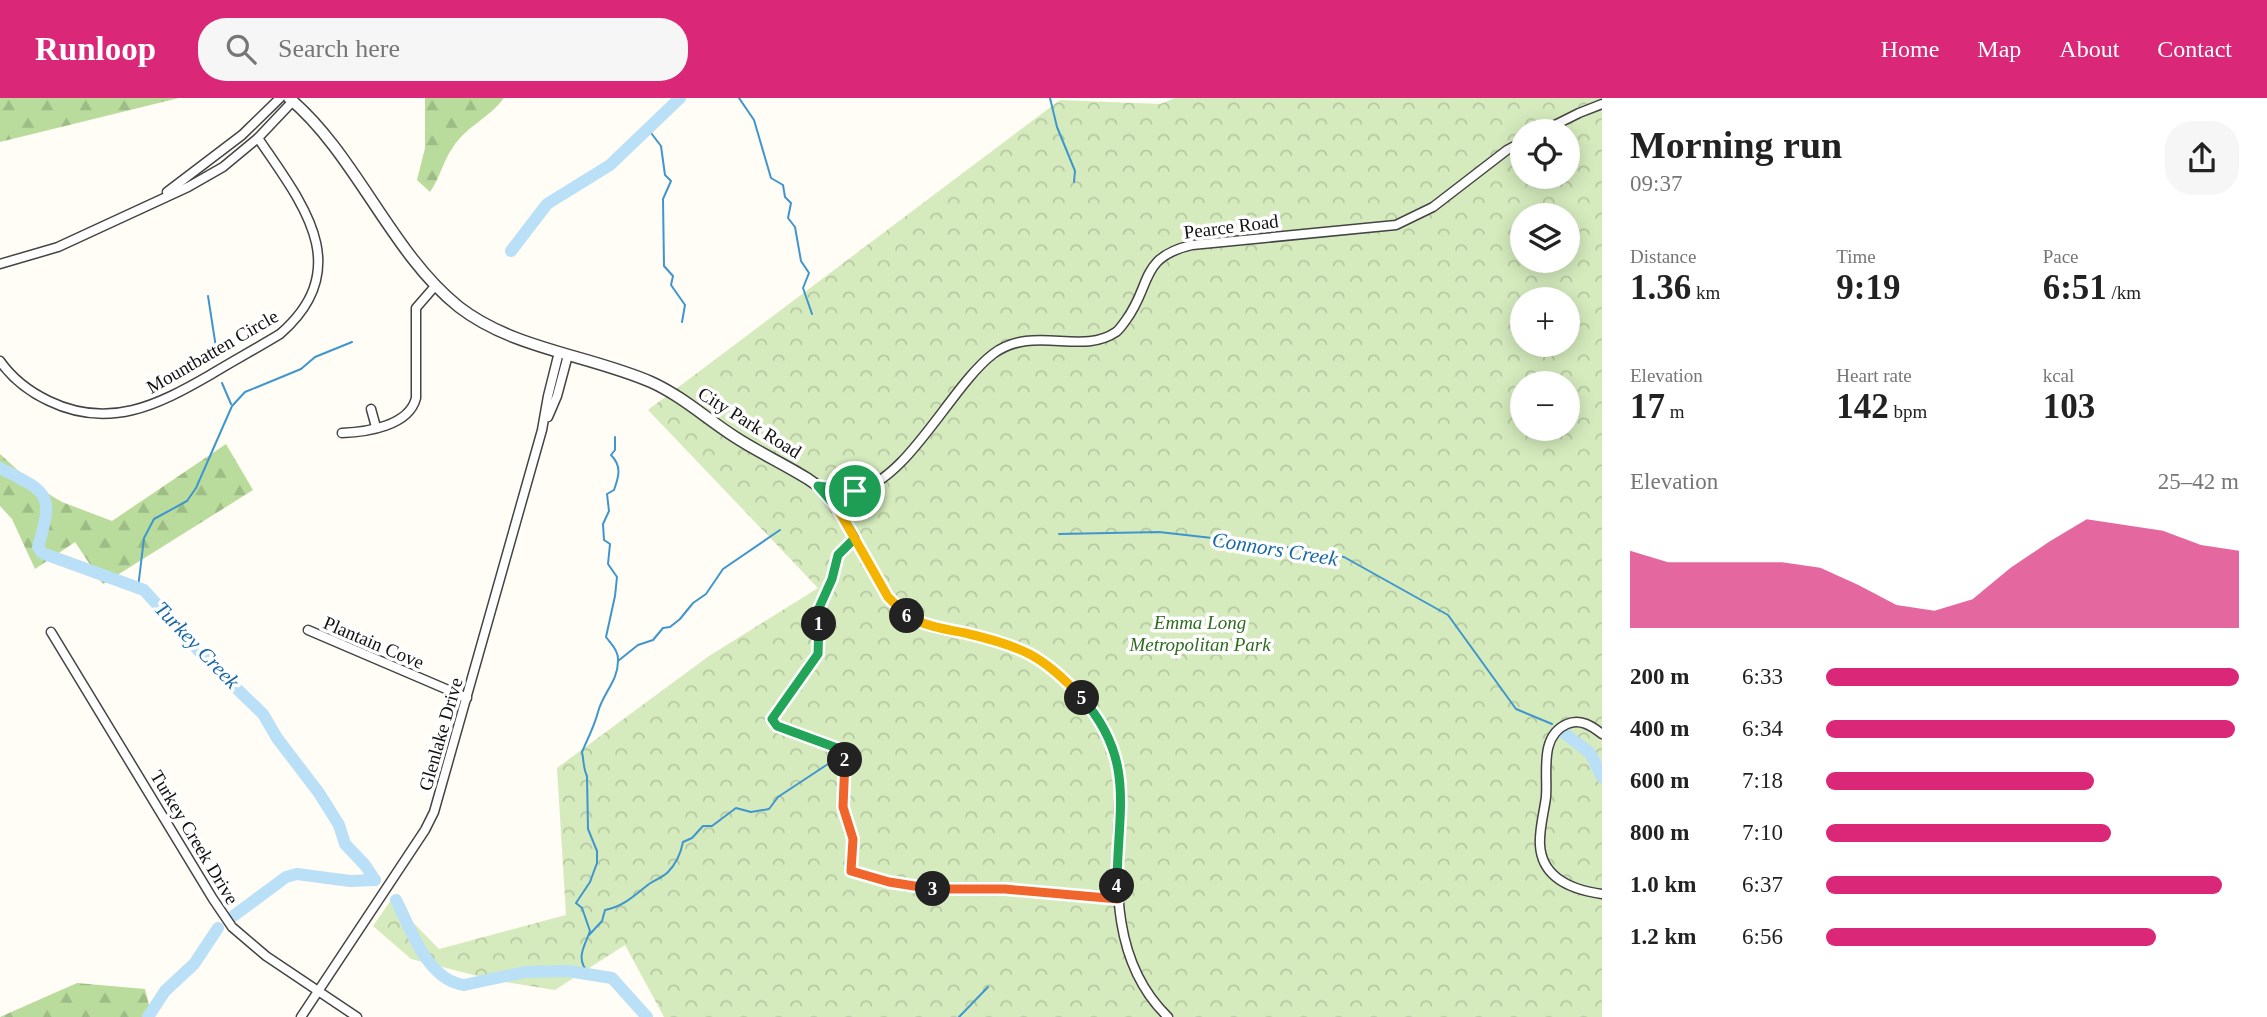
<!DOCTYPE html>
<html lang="en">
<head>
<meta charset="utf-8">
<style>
  :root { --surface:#fff; --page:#f6f6f6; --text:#222; --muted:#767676; --accent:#db2777 }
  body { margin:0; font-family:"Times New Roman",serif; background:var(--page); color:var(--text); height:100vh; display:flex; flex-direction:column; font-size:26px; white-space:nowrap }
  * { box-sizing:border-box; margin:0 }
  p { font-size:23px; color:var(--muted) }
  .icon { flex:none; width:38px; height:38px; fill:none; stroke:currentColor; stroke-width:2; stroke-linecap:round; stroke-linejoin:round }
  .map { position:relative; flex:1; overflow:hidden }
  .side { display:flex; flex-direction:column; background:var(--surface); width:665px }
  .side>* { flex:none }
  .controls { position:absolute; left:1510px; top:21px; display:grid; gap:14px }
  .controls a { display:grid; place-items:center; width:70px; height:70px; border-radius:50%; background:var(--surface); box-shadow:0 4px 18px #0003; font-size:35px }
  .pin { position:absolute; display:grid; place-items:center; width:60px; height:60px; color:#fff; margin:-30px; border:4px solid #fff; border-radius:50%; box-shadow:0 2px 7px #0007 }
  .km { position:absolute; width:35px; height:35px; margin:-18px; border-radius:50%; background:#222; color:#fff; font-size:19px; line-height:35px; text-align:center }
  .round { display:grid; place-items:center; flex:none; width:74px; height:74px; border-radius:28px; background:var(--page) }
  .overview { display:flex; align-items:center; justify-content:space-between; height:119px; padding:0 28px }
  h1 { font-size:38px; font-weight:700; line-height:52px }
  .figures { display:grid; grid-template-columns:repeat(3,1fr); gap:10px; height:119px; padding:7px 28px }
  .figures div { display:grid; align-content:center }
  .figures b { font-size:35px; font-weight:700 }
  .figures small { font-size:19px; font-weight:400 }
  .figures p { font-size:19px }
  .chart { height:196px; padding:14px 28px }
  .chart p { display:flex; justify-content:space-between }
  .chart svg { width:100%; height:126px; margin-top:7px; fill:var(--accent); opacity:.7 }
  ul { padding:0 28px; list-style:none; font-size:23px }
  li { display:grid; grid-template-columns:112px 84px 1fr; align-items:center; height:52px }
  li i { height:18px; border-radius:9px; background:var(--accent) }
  header { display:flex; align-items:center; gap:42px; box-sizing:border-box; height:98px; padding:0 35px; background:var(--accent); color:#fff }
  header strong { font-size:33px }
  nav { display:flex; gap:38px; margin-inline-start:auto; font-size:24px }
  .search { width:490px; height:63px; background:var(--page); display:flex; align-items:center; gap:18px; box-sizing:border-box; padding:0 24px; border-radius:28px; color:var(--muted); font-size:26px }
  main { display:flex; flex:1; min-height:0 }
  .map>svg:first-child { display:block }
  .forest { fill:url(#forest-firs) }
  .park { fill:url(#park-crowns); fill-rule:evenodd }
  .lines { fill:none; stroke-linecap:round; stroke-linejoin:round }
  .stream { stroke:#3f96cf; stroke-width:2 }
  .river { stroke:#b9e0f7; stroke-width:12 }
  .minor-casing { stroke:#444; stroke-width:11 }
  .tertiary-casing { stroke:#444; stroke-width:13 }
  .minor { stroke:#fff; stroke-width:8 }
  .tertiary { stroke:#fff; stroke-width:10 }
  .split-1-casing { stroke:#fff; stroke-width:14 }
  .split-2-casing { stroke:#fff; stroke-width:14 }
  .split-3-casing { stroke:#fff; stroke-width:14 }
  .split-4-casing { stroke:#fff; stroke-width:14 }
  .split-5-casing { stroke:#fff; stroke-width:14 }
  .split-6-casing { stroke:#fff; stroke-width:14 }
  .split-7-casing { stroke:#fff; stroke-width:14 }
  .split-1 { stroke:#22a559; stroke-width:9 }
  .split-2 { stroke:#22a559; stroke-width:9 }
  .split-3 { stroke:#f0652b; stroke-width:9 }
  .split-4 { stroke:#f0652b; stroke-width:9 }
  .split-5 { stroke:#22a559; stroke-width:9 }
  .split-6 { stroke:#f5b400; stroke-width:9 }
  .split-7 { stroke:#f5b400; stroke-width:9 }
  .labels { text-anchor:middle; stroke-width:7; stroke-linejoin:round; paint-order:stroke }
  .street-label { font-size:19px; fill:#111; stroke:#fff }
  .park-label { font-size:19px; font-style:italic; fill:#2f6b1f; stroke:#fff }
  .water-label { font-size:21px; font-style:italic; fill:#1768a6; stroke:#fff }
</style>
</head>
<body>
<header>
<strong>Runloop</strong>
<div class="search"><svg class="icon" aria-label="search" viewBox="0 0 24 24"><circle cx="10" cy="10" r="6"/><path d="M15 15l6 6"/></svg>Search here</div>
<nav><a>Home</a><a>Map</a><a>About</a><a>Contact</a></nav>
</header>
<main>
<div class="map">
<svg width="1602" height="919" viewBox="0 0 1602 919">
  <defs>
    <pattern id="forest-firs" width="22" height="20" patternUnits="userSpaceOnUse" patternTransform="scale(1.75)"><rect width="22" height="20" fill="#b9dc9c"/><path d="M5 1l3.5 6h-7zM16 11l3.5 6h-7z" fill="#9ebc85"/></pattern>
    <pattern id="park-crowns" width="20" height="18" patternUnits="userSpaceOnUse" patternTransform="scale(1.75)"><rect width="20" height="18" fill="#d5ebbd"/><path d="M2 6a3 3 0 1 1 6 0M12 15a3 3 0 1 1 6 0" fill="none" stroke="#b6c8a1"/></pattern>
  </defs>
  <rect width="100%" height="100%" fill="#fffdf5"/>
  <g class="forest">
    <polygon points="0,0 179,0 0,44"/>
    <path d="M425,0H504C488,21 468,27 453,49C443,63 440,80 430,94L417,82L425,50Z"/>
    <polygon points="226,346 253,392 103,486 75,444 35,471 12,421 0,408 0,356 35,388 62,404 112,423"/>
    <polygon points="77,885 145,891 152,919 0,919"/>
  </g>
  <path class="park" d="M1175,0H1602V919H664L625,847L555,892L493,882L411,861L373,828L391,802L439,851L566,817L557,670L709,558L818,490L648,312L1060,2L1160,6ZM1522,33H1568V79H1522ZM1522,117H1568V163H1522ZM1522,201H1568V247H1522ZM1522,285H1568V331H1522Z"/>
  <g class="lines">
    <g class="stream">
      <polyline points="739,0 754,22 771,80 783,87 785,99 791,105 788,120 795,129 801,163 809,175 803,190 812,216"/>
      <polyline points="1050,0 1057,29 1075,73 1074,84"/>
      <polyline points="648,31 661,48 665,77 671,83 663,101 664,168 673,178 671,187 685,207 682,224"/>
      <polyline points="208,198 217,256"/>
      <polyline points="222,285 231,306"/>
      <polyline points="1059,436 1159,434 1274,447 1344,459 1448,517 1516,611 1552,626"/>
      <polyline points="138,490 144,440 154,421 187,403 196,390 232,308 245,294 301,271 315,259 352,244"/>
      <polyline points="618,563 638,547 653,542 663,530 670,529 680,521 693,505 706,496 723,471 780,432"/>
      <path d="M589,837L602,823L605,812C623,809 635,797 649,786C655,782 663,779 668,774C676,766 681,754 683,744L692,740L703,728H712L736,710L751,714L769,711L778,699L828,666"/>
      <path d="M589,876C575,860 584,850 590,833L582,810L576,805L590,784L597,765V753L588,731L587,678C583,670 584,663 582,654C588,640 594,629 598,614C603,595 618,583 618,563C619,553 611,546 606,539L615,498L617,479L608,466L610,446L604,442L603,426L609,413L607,396L614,392C619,378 622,368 611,357L615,352V339"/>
      <polyline points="959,919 988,889"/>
    </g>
    <g class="river">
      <polyline points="511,153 547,106 610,67 680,0"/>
      <path d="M0,370C49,395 54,395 38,449L42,455L144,492L207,562L263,616L277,640L319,695L339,727L345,746L365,767L375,782"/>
      <polyline points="1564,635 1590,655 1602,679"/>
      <path d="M396,802C411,831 427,882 464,887L525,874L568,873L612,880L647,919"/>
      <polyline points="232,819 286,779 297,776 350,783 375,782"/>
      <polyline points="148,919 165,893 194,866 218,830"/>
    </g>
    <g class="minor-casing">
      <g id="minor">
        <polyline points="1543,33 1579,15 1602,6"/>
        <polyline points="167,94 242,37 280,0"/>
        <polyline points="0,166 58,149 188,89 223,69 258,40 293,3"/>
        <path d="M0,263C12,280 30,294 49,303C109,332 158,307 210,277C233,263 257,250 280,236C357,169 301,104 258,40"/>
        <polyline points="371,311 376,329"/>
        <polyline points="548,319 557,298 568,257"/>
        <path d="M342,335C367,334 409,328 416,300V210L436,187"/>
        <path d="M818,388C830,391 843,395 855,393C907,384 951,288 993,256C1033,226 1081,258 1116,234C1120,231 1123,226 1126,222C1152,187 1139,159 1192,147L1396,127L1433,109L1507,52L1522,44"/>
        <path d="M854,393L837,411C850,431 861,451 873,471C881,486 888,504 902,515C927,534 965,534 994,542C1056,558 1116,619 1120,685C1118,765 1104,857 1168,919"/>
        <polyline points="855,440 838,457 832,481 821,503 818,556 772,621 777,628 837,650 844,658 846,663 843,709 853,741 851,773 906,788 941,792 1005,791 1118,801"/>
        <polyline points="308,532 467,600"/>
        <polyline points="51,534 213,801 232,829 266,858 357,919"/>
        <path d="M1602,636C1592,628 1580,620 1567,626C1539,638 1548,675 1546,699C1544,715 1539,731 1540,747C1542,781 1573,792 1602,796"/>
        <polyline points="301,919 425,732 434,714 542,332 548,298 559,254"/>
      </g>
    </g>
    <g class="tertiary-casing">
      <path id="tertiary" d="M289,0C356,56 391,155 459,209C513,251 589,257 651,284C682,298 707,321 735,339C758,354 784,366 808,381L818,388L837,411"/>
    </g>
    <use href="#minor" class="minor"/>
    <use href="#tertiary" class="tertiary"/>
  </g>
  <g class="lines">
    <g class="split-1-casing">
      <polyline id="split-1" points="819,526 819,510 832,481 838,457 855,440 838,411 818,388 855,393"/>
    </g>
    <g class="split-2-casing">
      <polyline id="split-2" points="819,526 818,556 772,621 777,628 837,650 845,662"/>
    </g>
    <g class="split-3-casing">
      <polyline id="split-3" points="845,662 843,709 853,741 851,773 889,784 933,791"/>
    </g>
    <g class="split-4-casing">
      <polyline id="split-4" points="933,791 1005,791 1118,801 1117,788"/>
    </g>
    <g class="split-5-casing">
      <path id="split-5" d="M1082,600C1137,663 1117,713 1117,788"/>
    </g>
    <g class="split-6-casing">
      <path id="split-6" d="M907,518C925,528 945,531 965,535C1021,548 1043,557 1082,600"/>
    </g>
    <g class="split-7-casing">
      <polyline id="split-7" points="855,393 838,411 888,499 907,518"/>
    </g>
    <use href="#split-1" class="split-1"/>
    <use href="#split-2" class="split-2"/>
    <use href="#split-3" class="split-3"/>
    <use href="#split-4" class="split-4"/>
    <use href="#split-5" class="split-5"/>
    <use href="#split-6" class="split-6"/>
    <use href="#split-7" class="split-7"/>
  </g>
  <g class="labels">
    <g class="street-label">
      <text transform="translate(1231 128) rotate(-7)" y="7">Pearce Road</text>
      <text transform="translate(212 253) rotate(-30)" y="7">Mountbatten Circle</text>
      <text transform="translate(750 324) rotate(32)" y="7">City Park Road</text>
      <text transform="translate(374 544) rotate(23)" y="7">Plantain Cove</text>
      <text transform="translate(440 636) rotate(-74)" y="7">Glenlake Drive</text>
      <text transform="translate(195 739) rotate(59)" y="7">Turkey Creek Drive</text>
    </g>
    <g class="park-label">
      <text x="1200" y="531">Emma Long<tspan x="1200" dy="22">Metropolitan Park</tspan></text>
    </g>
    <g class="water-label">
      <text transform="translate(1275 451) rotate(9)" y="7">Connors Creek</text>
      <text transform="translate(197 547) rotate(46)" y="7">Turkey Creek</text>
    </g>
  </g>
</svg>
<div class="controls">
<a><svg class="icon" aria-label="locate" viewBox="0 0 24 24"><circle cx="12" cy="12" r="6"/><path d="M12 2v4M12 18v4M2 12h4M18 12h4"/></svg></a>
<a><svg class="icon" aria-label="layers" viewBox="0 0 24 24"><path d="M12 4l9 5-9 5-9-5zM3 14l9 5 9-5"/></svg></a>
<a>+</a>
<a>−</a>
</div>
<div class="pin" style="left:855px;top:393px;background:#1e9e55"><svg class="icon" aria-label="arrive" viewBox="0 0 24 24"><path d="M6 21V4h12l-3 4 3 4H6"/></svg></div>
<b class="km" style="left:819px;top:526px">1</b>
<b class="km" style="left:845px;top:662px">2</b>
<b class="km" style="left:933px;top:791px">3</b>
<b class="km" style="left:1117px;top:788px">4</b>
<b class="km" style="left:1082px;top:600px">5</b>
<b class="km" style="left:907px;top:518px">6</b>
</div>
<section class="side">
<div class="overview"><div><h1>Morning run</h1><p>09:37</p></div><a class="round"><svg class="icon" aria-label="share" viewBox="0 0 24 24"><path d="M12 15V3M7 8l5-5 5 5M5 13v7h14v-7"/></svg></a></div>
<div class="figures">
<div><p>Distance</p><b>1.36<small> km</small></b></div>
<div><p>Time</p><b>9:19</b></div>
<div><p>Pace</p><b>6:51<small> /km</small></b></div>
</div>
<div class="figures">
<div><p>Elevation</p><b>17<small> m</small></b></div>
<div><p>Heart rate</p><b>142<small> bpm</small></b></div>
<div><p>kcal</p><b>103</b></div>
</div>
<div class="chart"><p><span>Elevation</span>25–42 m</p>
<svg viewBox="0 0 160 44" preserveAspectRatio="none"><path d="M0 44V17L10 21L20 21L30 21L40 21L50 23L60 29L70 36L80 38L90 34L100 23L110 14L120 6L130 8L140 10L150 15L160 17V44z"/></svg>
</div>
<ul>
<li><b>200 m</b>6:33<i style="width:100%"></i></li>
<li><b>400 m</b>6:34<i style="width:99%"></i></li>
<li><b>600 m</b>7:18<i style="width:65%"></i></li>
<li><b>800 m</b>7:10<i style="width:69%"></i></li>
<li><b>1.0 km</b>6:37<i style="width:96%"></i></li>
<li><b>1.2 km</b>6:56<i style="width:80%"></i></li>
</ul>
</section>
</main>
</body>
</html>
